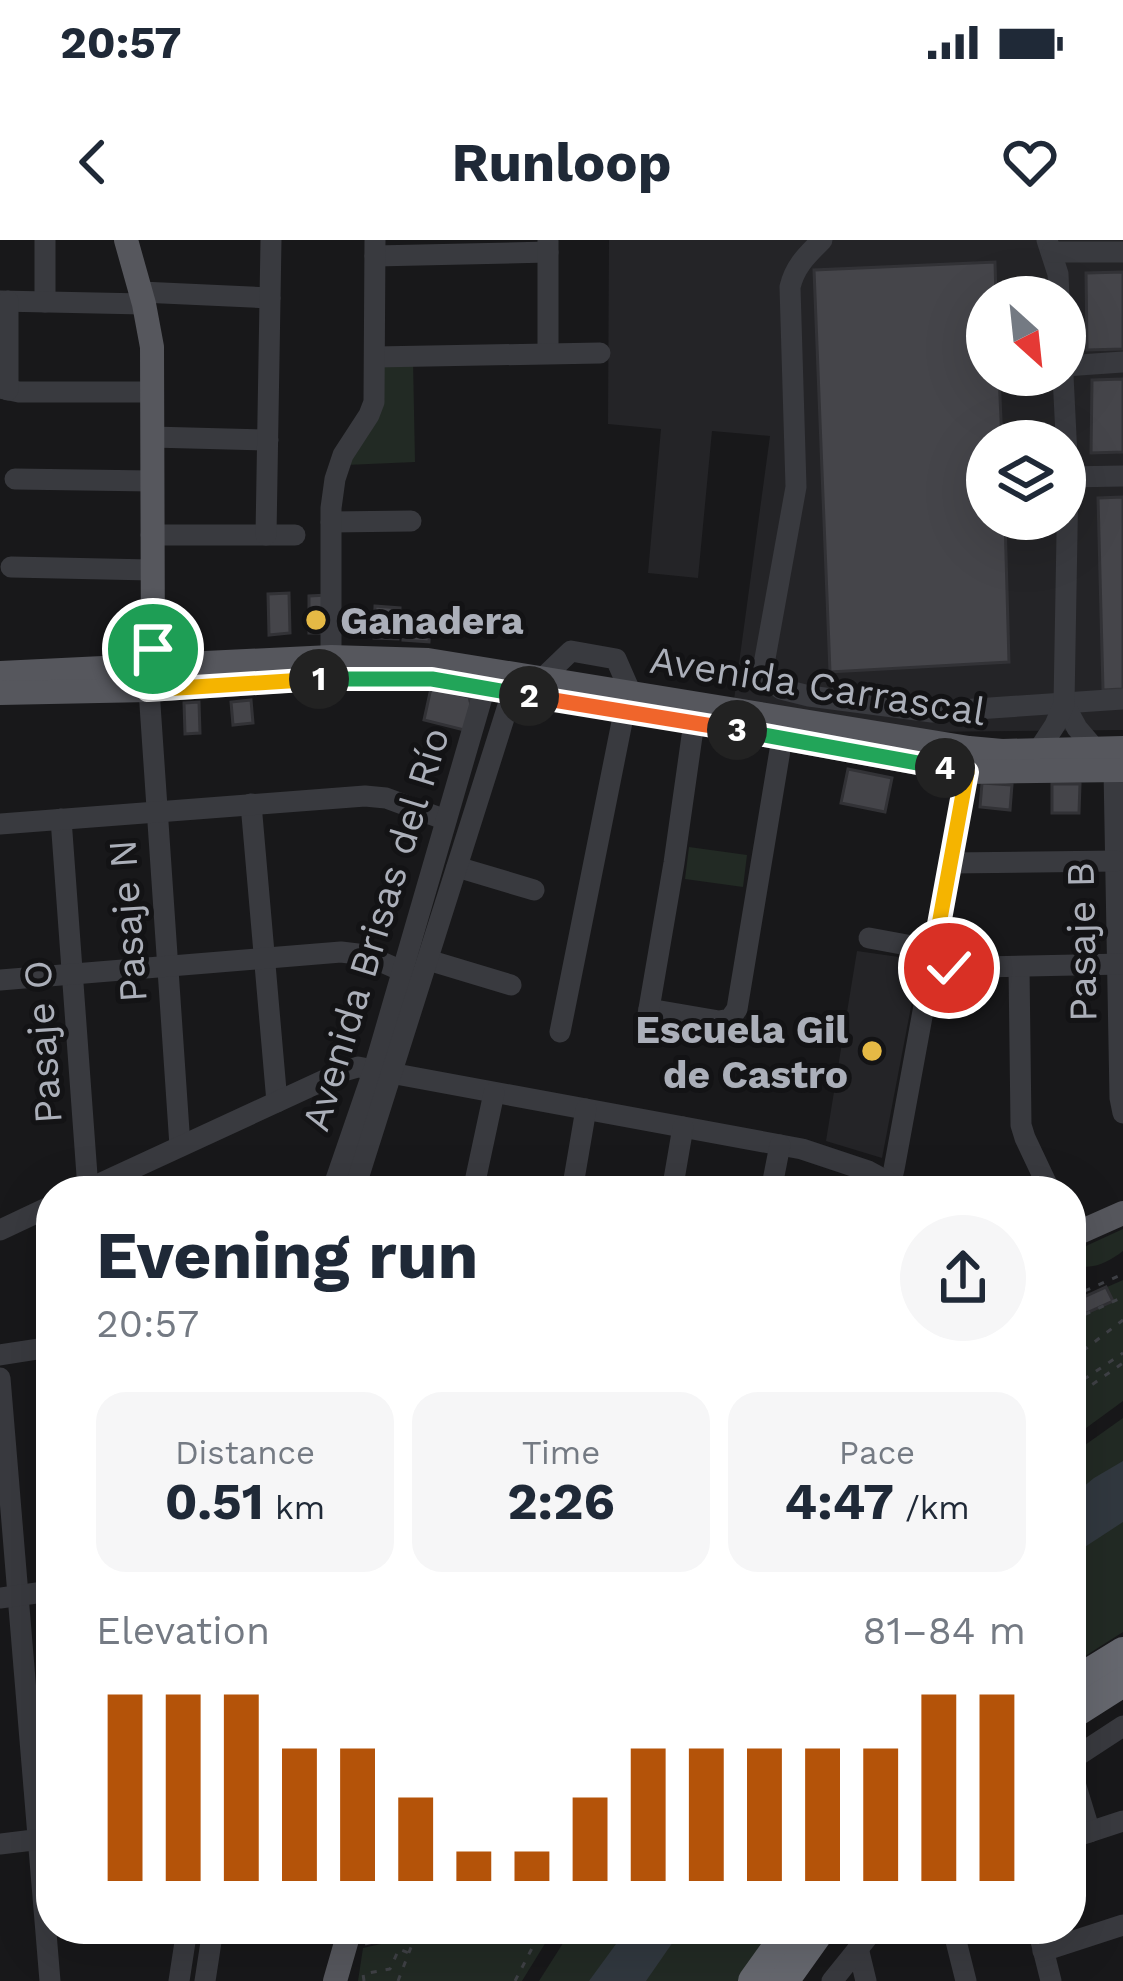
<!DOCTYPE html>
<html lang="en">
<head>
<meta charset="utf-8">
<style>
  :root { --surface:#fff; --page:#f6f6f7; --text:#1f2937; --muted:#747a83; --accent:#b45309 }
  body { margin:0; font-family:"Work Sans",sans-serif; background:var(--page); color:var(--text); height:100vh; display:flex; flex-direction:column; font-size:45px; white-space:nowrap }
  * { box-sizing:border-box; margin:0 }
  p { font-size:39px; color:var(--muted) }
  .icon { flex:none; width:66px; height:66px; fill:none; stroke:currentColor; stroke-width:2; stroke-linecap:round; stroke-linejoin:round }
  .map { position:relative; flex:1; overflow:hidden }
  .panel { position:absolute; left:36px; top:936px; width:1050px; height:768px; display:flex; flex-direction:column; background:var(--surface); border-radius:48px; box-shadow:0 12px 48px #0002 }
  .panel>* { flex:none }
  .needle { width:78px; rotate:153deg }
  .buttons { position:absolute; left:966px; top:36px; display:grid; gap:24px }
  .buttons a { display:grid; place-items:center; width:120px; height:120px; border-radius:50%; background:var(--surface); box-shadow:0 12px 48px #0002; font-size:60px }
  .pin { position:absolute; display:grid; place-items:center; width:102px; height:102px; color:#fff; margin:-51px; border:6px solid #fff; border-radius:50%; box-shadow:0 3px 12px #0007 }
  .km { position:absolute; width:60px; height:60px; margin:-30px; border-radius:50%; background:#222; color:#fff; font-size:33px; line-height:60px; text-align:center }
  .round { display:grid; place-items:center; flex:none; width:126px; height:126px; border-radius:63px; background:var(--page) }
  .summary { display:flex; align-items:center; justify-content:space-between; height:204px; padding:0 60px }
  h1 { font-size:66px; font-weight:700; line-height:90px }
  .figures { display:grid; grid-template-columns:repeat(3,1fr); gap:18px; height:204px; padding:12px 60px }
  .figures div { display:grid; align-content:center; border-radius:30px; background:var(--page); text-align:center }
  .figures b { font-size:51px; font-weight:700 }
  .figures small { font-size:33px; font-weight:400 }
  .figures p { font-size:33px }
  .chart { height:336px; padding:24px 60px }
  .chart p { display:flex; justify-content:space-between }
  .chart svg { width:100%; height:216px; margin-top:12px; stroke:var(--accent); stroke-width:6 }
  .status { display:flex; justify-content:space-between; align-items:center; height:84px; padding:0 60px; background:var(--surface); direction:ltr }
  .status svg { height:33px; fill:currentColor }
  header { display:flex; justify-content:space-between; align-items:center; height:156px; padding:0 60px; background:var(--surface); font-size:54px; font-weight:700 }
  .map>svg:first-child { display:block }
  .built { fill:#242427; fill-rule:evenodd }
  .green { fill:#222a24 }
  .water { fill:#31383f }
  .building { fill:#45454a; stroke:#323236; stroke-width:3 }
  .lines { fill:none; stroke-linecap:round; stroke-linejoin:round }
  .path { stroke:#3f4146; stroke-width:3; stroke-dasharray:6 9; stroke-linecap:butt }
  .minor { stroke:#393a3f; stroke-width:21 }
  .major { stroke:#56575d; stroke-width:24 }
  .highway { stroke:#66686f; stroke-width:30 }
  .split-1-casing { stroke:#fff; stroke-width:24 }
  .split-2-casing { stroke:#fff; stroke-width:24 }
  .split-3-casing { stroke:#fff; stroke-width:24 }
  .split-4-casing { stroke:#fff; stroke-width:24 }
  .split-5-casing { stroke:#fff; stroke-width:24 }
  .split-1 { stroke:#f5b400; stroke-width:15 }
  .split-2 { stroke:#22a559; stroke-width:15 }
  .split-3 { stroke:#f0652b; stroke-width:15 }
  .split-4 { stroke:#22a559; stroke-width:15 }
  .split-5 { stroke:#f5b400; stroke-width:15 }
  .poi-dot { fill:#e5b945; stroke:#131315; stroke-width:4.5 }
  .labels { text-anchor:middle; stroke-width:10; stroke-linejoin:round; paint-order:stroke }
  .poi-label { font-size:39px; font-weight:bold; fill:#abafb9; stroke:#131315; text-anchor:start }
  .street-label { font-size:39px; fill:#abafb9; stroke:#131315 }
</style>
</head>
<body>
<div class="status"><b>20:57</b><svg viewBox="0 0 49 12"><path d="M0 12V9h3v3zM5 12V6h3v6zM10 12V3h3v9zM15 12V0h3v12zM26 1h20v11H26zM47 4h2v5h-2z"/></svg></div>
<header><svg class="icon" aria-label="back" viewBox="0 0 24 24"><path d="M15 5l-7 7 7 7"/></svg>Runloop<svg class="icon" aria-label="heart" viewBox="0 0 24 24"><path d="M12 20l-8-8c-3-5 5-10 8-4 3-6 11-1 8 4z"/></svg></header>
<div class="map">
<svg width="1123" height="1741" viewBox="0 0 1123 1741">
  <rect width="100%" height="100%" fill="#18181a"/>
  <g class="built">
    <path d="M609,0H1123V490L918,492L734,460L770,196L712,191L698,338L648,333L661,189L608,184ZM987,57H1065V135H987ZM987,201H1065V279H987Z"/>
    <polygon points="857,711 920,720 882,918 826,901"/>
  </g>
  <g class="green">
    <polygon points="413,121 415,222 346,225 382,123"/>
    <polygon points="689,607 747,615 743,647 685,639"/>
    <path d="M1123,989V1011C1107,1023 1090,1032 1071,1023V1017L1088,1005Z"/>
    <polygon points="1123,1040 1123,1161 1071,1199 1071,1063"/>
    <polygon points="1123,1178 1123,1392 1071,1425 1071,1215"/>
    <polygon points="413,1689 554,1689 522,1741 358,1741 363,1708 408,1698"/>
    <polygon points="572,1689 774,1689 739,1741 539,1741"/>
  </g>
  <g class="water">
    <polygon points="1123,1221 1123,1282 1071,1316 1071,1257 1094,1238"/>
    <polygon points="627,1689 682,1689 646,1741 589,1741"/>
  </g>
  <g class="building">
    <polygon points="995,22 996,57 987,57 987,135 999,135 1002,201 987,201 987,279 1005,279 1009,422 830,432 814,30"/>
    <polygon points="1123,32 1123,109 1087,110 1086,33"/>
    <polygon points="1123,139 1123,212 1091,213 1092,140"/>
    <polygon points="1123,257 1123,449 1103,450 1098,258"/>
    <polygon points="289,353 290,393 269,395 268,354"/>
    <polygon points="327,355 328,393 309,393 309,356"/>
    <polygon points="375,366 400,368 398,399 374,398"/>
    <polygon points="404,386 430,388 429,402 403,400"/>
    <polygon points="431,448 469,457 471,465 464,490 424,480"/>
    <polygon points="251,460 253,483 233,485 231,462"/>
    <polygon points="199,462 200,493 185,494 184,463"/>
    <polygon points="848,529 892,538 885,572 841,563"/>
    <polygon points="982,543 1012,545 1010,570 980,567"/>
    <polygon points="1052,544 1080,544 1079,573 1052,573"/>
    <polygon points="1106,1047 1113,1061 1071,1080 1071,1063"/>
  </g>
  <g class="lines">
    <g class="path">
      <polyline points="1071,1057 1123,1034"/>
      <polyline points="1071,1081 1123,1057"/>
      <polyline points="1071,1120 1123,1080"/>
      <polyline points="1071,1132 1085,1168 1071,1178"/>
      <polyline points="1071,1148 1123,1113"/>
      <polyline points="1080,1153 1123,1123"/>
      <polyline points="365,1704 405,1694 407,1689"/>
      <polyline points="364,1741 363,1734 390,1729 399,1709 409,1713"/>
      <polyline points="398,1741 418,1689"/>
      <polyline points="515,1741 542,1689"/>
    </g>
    <g class="minor">
      <polyline points="45,0 45,62"/>
      <path d="M822,0C807,15 795,26 790,47L796,247L764,424L769,438L781,449L809,456L932,472L1123,459"/>
      <polyline points="1047,0 1058,34 1059,57"/>
      <polyline points="1052,12 1123,12"/>
      <polyline points="375,16 548,12"/>
      <polyline points="141,52 270,58"/>
      <polyline points="0,61 144,64"/>
      <polyline points="548,113 548,1"/>
      <polyline points="375,117 600,113"/>
      <polyline points="1065,126 1123,122"/>
      <polyline points="1063,135 1068,237 1123,236"/>
      <polyline points="0,148 19,152 152,152"/>
      <polyline points="8,150 8,61"/>
      <polyline points="152,197 268,200"/>
      <polyline points="15,239 151,241"/>
      <polyline points="331,282 411,281"/>
      <polyline points="151,295 295,295"/>
      <polyline points="266,295 271,0"/>
      <polyline points="11,327 151,330"/>
      <polyline points="331,417 331,268 335,239 343,215 369,175 374,162 375,0"/>
      <polyline points="544,437 571,411 616,419 630,451"/>
      <polyline points="149,450 180,906"/>
      <polyline points="1064,464 1077,488 1095,509"/>
      <polyline points="1038,511 1055,485 1064,464 1068,237"/>
      <polyline points="1114,530 1120,858 1123,873"/>
      <polyline points="251,564 277,862"/>
      <polyline points="61,579 88,949"/>
      <polyline points="0,584 365,556 386,558 446,580"/>
      <polyline points="950,623 1116,621"/>
      <polyline points="457,627 534,650"/>
      <polyline points="869,698 934,710"/>
      <polyline points="428,720 511,745"/>
      <polyline points="1019,727 1021,885 1025,898 1050,951"/>
      <polyline points="931,728 1123,724"/>
      <polyline points="0,740 341,712 366,715 402,731"/>
      <polyline points="649,769 719,781 730,779 737,769 782,498"/>
      <polyline points="560,792 624,472"/>
      <polyline points="645,792 674,623 694,482"/>
      <polyline points="884,950 891,942 894,929 967,532"/>
      <polyline points="84,951 344,831 358,827 802,909 868,931 905,951"/>
      <polyline points="332,951 374,829 485,447"/>
      <polyline points="354,951 512,453"/>
      <polyline points="473,951 494,853"/>
      <polyline points="572,951 586,869"/>
      <polyline points="672,951 683,887"/>
      <polyline points="771,951 780,905"/>
      <polyline points="0,990 51,966"/>
      <polyline points="0,1115 51,1107"/>
      <polyline points="0,1138 50,1741"/>
      <polyline points="0,1358 51,1351"/>
      <polyline points="1071,1520 1123,1486"/>
      <polyline points="1075,1543 1090,1592"/>
      <polyline points="1071,1598 1123,1581"/>
      <polyline points="0,1604 50,1598"/>
      <polyline points="953,1689 966,1741"/>
      <polyline points="1038,1689 1051,1741"/>
      <polyline points="858,1708 866,1741"/>
      <polyline points="1043,1711 1123,1685"/>
      <polyline points="179,1741 187,1689"/>
      <polyline points="205,1741 213,1689"/>
      <polyline points="832,1741 874,1689"/>
    </g>
    <g class="major">
      <polyline points="126,0 144,64 152,107 153,425 151,438"/>
      <polyline points="0,433 331,417 428,420 969,508 1002,511 1123,508"/>
      <polyline points="0,453 149,450 314,439 432,439 694,482 967,532 1123,530"/>
      <polyline points="1071,996 1123,973"/>
      <polyline points="335,1741 350,1689"/>
    </g>
    <g class="highway">
      <polyline points="1071,1444 1123,1412"/>
      <polyline points="1071,1475 1123,1442"/>
      <polyline points="753,1741 790,1689"/>
      <polyline points="784,1741 821,1689"/>
    </g>
  </g>
  <g class="lines">
    <g class="split-1-casing">
      <polyline id="split-1" points="153,409 148,450 319,439"/>
    </g>
    <g class="split-2-casing">
      <polyline id="split-2" points="319,439 432,439 529,456"/>
    </g>
    <g class="split-3-casing">
      <polyline id="split-3" points="529,456 737,490"/>
    </g>
    <g class="split-4-casing">
      <polyline id="split-4" points="737,490 945,528"/>
    </g>
    <g class="split-5-casing">
      <polyline id="split-5" points="945,528 967,532 931,728 949,728"/>
    </g>
    <use href="#split-1" class="split-1"/>
    <use href="#split-2" class="split-2"/>
    <use href="#split-3" class="split-3"/>
    <use href="#split-4" class="split-4"/>
    <use href="#split-5" class="split-5"/>
  </g>
  <g class="poi-dot">
    <circle cx="316" cy="380" r="12"/>
    <circle cx="872" cy="811" r="12"/>
  </g>
  <g class="labels">
    <g class="poi-label">
      <text x="340" y="394">Ganadera</text>
      <text x="848" y="803" text-anchor="end">Escuela Gil<tspan x="848" dy="45">de Castro</tspan></text>
    </g>
    <g class="street-label">
      <text transform="translate(818 445) rotate(9)" y="14">Avenida Carrascal</text>
      <text transform="translate(127 681) rotate(-94)" y="14">Pasaje N</text>
      <text transform="translate(375 689) rotate(-73)" y="14">Avenida Brisas del Río</text>
      <text transform="translate(1081 702) rotate(-91)" y="14">Pasaje B</text>
      <text transform="translate(42 802) rotate(-94)" y="14">Pasaje O</text>
    </g>
  </g>
</svg>
<div class="buttons">
<a><svg class="needle" viewBox="-14 -14 28 28"><path d="M0-13l5 13h-10z" fill="#e53935"/><path d="M0 13l5-13h-10z" fill="#747a83"/></svg></a>
<a><svg class="icon" aria-label="layers" viewBox="0 0 24 24"><path d="M12 4l9 5-9 5-9-5zM3 14l9 5 9-5"/></svg></a>
</div>
<div class="pin" style="left:153px;top:409px;background:#1e9e55"><svg class="icon" aria-label="arrive" viewBox="0 0 24 24"><path d="M6 21V4h12l-3 4 3 4H6"/></svg></div>
<div class="pin" style="left:949px;top:728px;background:#d93025"><svg class="icon" aria-label="check" viewBox="0 0 24 24"><path d="M5 12l5 5 9-10"/></svg></div>
<b class="km" style="left:319px;top:439px">1</b>
<b class="km" style="left:529px;top:456px">2</b>
<b class="km" style="left:737px;top:490px">3</b>
<b class="km" style="left:945px;top:528px">4</b>
<section class="panel">
<div class="summary"><div><h1>Evening run</h1><p>20:57</p></div><a class="round"><svg class="icon" aria-label="share" viewBox="0 0 24 24"><path d="M12 15V3M7 8l5-5 5 5M5 13v7h14v-7"/></svg></a></div>
<div class="figures">
<div><p>Distance</p><b>0.51<small> km</small></b></div>
<div><p>Time</p><b>2:26</b></div>
<div><p>Pace</p><b>4:47<small> /km</small></b></div>
</div>
<div class="chart"><p><span>Elevation</span>81–84 m</p>
<svg viewBox="0 0 160 44" preserveAspectRatio="none"><path d="M5 44V6M15 44V6M25 44V6M35 44V17M45 44V17M55 44V27M65 44V38M75 44V38M85 44V27M95 44V17M105 44V17M115 44V17M125 44V17M135 44V17M145 44V6M155 44V6"/></svg>
</div>
</section>
</div>
</body>
</html>
